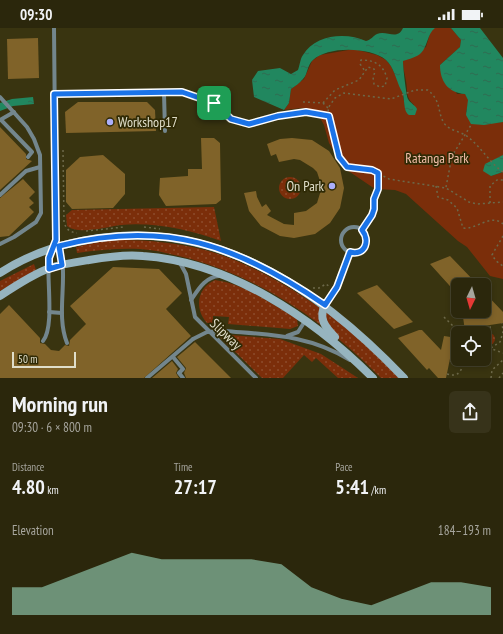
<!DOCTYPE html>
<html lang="en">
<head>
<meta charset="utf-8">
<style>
  :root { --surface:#2b270c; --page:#37331a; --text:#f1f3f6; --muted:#a6a59d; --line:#47442d; --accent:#8abfa5 }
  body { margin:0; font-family:"PT Sans Narrow",sans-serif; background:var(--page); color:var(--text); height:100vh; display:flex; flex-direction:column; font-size:15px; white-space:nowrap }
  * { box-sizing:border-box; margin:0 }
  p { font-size:13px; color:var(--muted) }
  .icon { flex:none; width:22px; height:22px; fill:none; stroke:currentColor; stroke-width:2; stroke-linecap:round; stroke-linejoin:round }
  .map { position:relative; height:350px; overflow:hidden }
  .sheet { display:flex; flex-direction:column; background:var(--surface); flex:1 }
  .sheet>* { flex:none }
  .needle { width:26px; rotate:185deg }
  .tools { position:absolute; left:451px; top:250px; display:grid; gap:8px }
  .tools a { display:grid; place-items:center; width:40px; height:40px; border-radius:6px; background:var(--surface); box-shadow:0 2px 6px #0003,0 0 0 1px var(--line); font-size:20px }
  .scale { position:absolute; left:12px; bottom:10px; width:64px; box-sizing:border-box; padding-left:4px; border:2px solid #e0deca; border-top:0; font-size:11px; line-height:14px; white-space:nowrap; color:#e0deca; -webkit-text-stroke:3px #2f2a05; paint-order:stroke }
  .pin { position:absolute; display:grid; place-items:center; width:34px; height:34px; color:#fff; margin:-17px; border-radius:8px; box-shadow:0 2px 6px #0006 }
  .round { display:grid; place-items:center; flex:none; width:42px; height:42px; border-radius:6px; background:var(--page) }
  .overview { display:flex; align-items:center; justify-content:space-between; height:68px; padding:0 12px }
  h1 { font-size:22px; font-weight:600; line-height:30px }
  .stats { display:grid; grid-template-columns:repeat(3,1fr); gap:6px; height:68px; padding:4px 12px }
  .stats div { display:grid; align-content:center }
  .stats b { font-size:20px; font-weight:600 }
  .stats small { font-size:11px; font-weight:400 }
  .stats p { font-size:11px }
  .chart { height:112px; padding:8px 12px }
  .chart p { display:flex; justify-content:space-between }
  .chart svg { width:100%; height:72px; margin-top:4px; fill:var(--accent); opacity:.7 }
  .status { display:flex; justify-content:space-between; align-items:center; height:28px; padding:0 20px; background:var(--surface); direction:ltr }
  .status svg { height:11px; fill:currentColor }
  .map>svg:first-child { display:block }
  .grass { fill:url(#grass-dots) }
  .green { fill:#7b2e0a }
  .water { fill:url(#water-ripples) }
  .building { fill:#806329 }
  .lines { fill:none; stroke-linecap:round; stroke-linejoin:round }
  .path { stroke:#6d694a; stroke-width:1.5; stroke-dasharray:2 3; stroke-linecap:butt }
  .service { stroke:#73868d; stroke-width:4 }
  .secondary { stroke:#96b4bf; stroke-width:8 }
  .service-bridge { stroke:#73868d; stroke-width:4 }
  .route-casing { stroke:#fff; stroke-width:8 }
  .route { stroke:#1a73e8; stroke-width:5 }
  .poi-dot { fill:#acaffb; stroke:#2f2a05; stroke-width:1.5 }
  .labels { text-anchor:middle; stroke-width:3.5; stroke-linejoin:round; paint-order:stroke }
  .poi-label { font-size:14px; fill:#e0deca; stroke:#2f2a05; text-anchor:start }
  .park-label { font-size:14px; fill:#f3beaa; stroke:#2f2a05 }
  .street-label { font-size:14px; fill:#e0deca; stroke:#2f2a05 }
</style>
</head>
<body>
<div class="status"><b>09:30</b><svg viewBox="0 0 49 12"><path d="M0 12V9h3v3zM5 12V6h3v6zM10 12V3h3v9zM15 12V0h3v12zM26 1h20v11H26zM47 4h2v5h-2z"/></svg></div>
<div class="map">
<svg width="503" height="350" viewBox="0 0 503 350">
  <defs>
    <pattern id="grass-dots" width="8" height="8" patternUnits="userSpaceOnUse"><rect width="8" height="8" fill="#7b2e0a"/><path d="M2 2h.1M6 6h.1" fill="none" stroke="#8d4c2c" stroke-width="1.8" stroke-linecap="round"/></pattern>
    <pattern id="water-ripples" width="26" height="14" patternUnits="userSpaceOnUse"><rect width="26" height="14" fill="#21875f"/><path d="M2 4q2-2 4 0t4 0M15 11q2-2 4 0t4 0" fill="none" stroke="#2f6c51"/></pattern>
  </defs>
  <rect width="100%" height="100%" fill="#393410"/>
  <g class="grass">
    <circle cx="290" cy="160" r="11"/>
    <path d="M214,179L221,213C190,202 155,194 121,197C107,199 78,207 67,198L66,187L72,182Z"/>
    <path d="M121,212C150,212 177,215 205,222C252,234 312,271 349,302C366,317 383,334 399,350H381C328,296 265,252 191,231C174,227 157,222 140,221C119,220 98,222 77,225L76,219L100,213Z"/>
    <polygon points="34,236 36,242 0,263 0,253"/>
    <path d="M215,252C245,256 272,276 297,291L298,298L290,301L228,296L229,289L213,288V295H207C194,280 197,260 215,252Z"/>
    <circle cx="489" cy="311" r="6"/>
    <polygon points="230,307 280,311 321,326 358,350 338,350 316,330 312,334 304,327 283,350 262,350 219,308"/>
  </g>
  <path class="green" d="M435,0H451L461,12L460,19L440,37L457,66H465L469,72L466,84L493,95L503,94V127L491,148L503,144V251L490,248L467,219L458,213L406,166L395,162L375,161L344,140L329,115L324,97L318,86L302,80L284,82L289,75L291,61L304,51L312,33L320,27L354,21L377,27L386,32L391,38L402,62L405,79L414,77C405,69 408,63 406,53C405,46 403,41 403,33L426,19L431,2Z"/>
  <g class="water">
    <path d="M403,0H435C427,6 428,18 421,25C417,29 409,31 403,33C403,39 406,67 408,71C410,75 415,77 417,81L415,87H409C402,82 406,69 401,62C396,52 394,39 386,32C370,19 328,18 313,32C307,37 308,46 303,51C300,55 295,58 291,61L289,75L284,82L254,69L252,52L258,43L280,40L291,46L298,42C300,37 300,31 303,27C315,6 347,4 366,13C371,12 373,8 377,6C387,2 397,13 403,0Z"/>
    <path d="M451,0H480L503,30V94L484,97L471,96L466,87L468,72L465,66C448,65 440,53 440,37L460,19L461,12Z"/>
    <polygon points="33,69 34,76 13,78 0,83 0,75 12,71"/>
    <polygon points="503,127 503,144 491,148 483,143 485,136"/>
  </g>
  <g class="building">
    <polygon points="38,10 39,50 8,51 7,11"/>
    <polygon points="78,74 147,74 155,82 156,103 66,105 65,84"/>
    <polygon points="0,99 26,126 26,131 32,133 0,162"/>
    <polygon points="201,110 214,110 220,115 221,172 216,176 166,178 159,167 160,150 188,148 188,141 202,141"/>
    <polygon points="292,110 312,112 329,123 340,140 344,160 340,180 330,195 315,206 294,210 280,208 261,198 249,183 244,165 256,163 257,169 262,179 266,176 271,183 267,187 284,196 294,197 294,185 306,183 317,175 321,162 321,156 317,144 313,140 300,132 294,131 279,134 276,126 271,128 267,116 280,111"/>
    <polygon points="103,127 125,146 125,166 113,180 72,181 66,174 66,142 80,129"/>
    <polygon points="23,151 35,164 29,170 34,175 29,179 34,184 9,208 0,209 0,170"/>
    <polygon points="450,228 478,257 458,257 458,267 430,236"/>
    <polygon points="113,239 159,241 182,265 166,281 191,308 144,350 0,350 0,286 9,277 40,310 40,315 45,316 51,322 59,323 65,317 69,318 70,312 86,296 70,278"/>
    <polygon points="377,257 413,294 394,301 357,265"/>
    <polygon points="484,264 503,284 503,295 477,299 474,302 465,303 463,289 477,288 473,283 484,283"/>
    <polygon points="419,302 422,302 441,322 444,308 457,310 454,321 452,321 446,350 438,350 429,340 427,342 398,310"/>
    <polygon points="195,314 231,350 186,350 184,345 186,340 177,329"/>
    <polygon points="172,333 178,341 176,345 179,350 152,350"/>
  </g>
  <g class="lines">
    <g class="path">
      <polyline points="303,74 323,75 328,80"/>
      <path d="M323,75L335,62L359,52L368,39L374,41L375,44L373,49L374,56L380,59L385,58L387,50C383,37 375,32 361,32L360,36L365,43"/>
      <polyline points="237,93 249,96 278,89 306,84 329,88"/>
      <path d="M63,122L64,194C66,201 69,204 77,205"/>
      <path d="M503,144C489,134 481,119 468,109C461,103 449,103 444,95C437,84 442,74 428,62H415L391,71L344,65L335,70L328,80L330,99L339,129L347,139L372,142L389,151L446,160L469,174L477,176L503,174"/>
      <path d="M436,158L438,169L448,172L457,180L463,200C476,202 491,185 503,196"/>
      <polyline points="446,159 452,128 471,97"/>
      <polyline points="490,175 490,158 497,152 503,152"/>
      <polyline points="144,199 160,201"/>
      <polyline points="362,202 372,187 374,181 374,171 378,161 378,145"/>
      <polyline points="86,203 124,199"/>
      <polyline points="503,208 492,227 496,233 503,238"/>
      <polyline points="313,260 319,260 326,256 330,259"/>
      <polyline points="444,289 460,305"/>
      <polyline points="480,298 482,305"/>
      <polyline points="469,303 469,305"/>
      <polyline points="456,314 458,315"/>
      <polyline points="484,318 503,325"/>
      <polyline points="488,320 491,307 490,297"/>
      <polyline points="491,320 500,314 503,304 502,295"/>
      <polyline points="451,326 458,327"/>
      <polyline points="450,333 463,337"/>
      <path d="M447,346C458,349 459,345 464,337L469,336L467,331"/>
      <polyline points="491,350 492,342 503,332"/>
      <polyline points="499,350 503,345"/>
    </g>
    <g class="service">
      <path d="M54,0L56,212C72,243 54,282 67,315"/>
      <polyline points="164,65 165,103"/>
      <polyline points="54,66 182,64 214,75 231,91"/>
      <polyline points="0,69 27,99 34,111 40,127 41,185 36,194 14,209 0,216"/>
      <polyline points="0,92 14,84"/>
      <polyline points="1,92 32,124 28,129"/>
      <polyline points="0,167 26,143 40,139"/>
      <circle cx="354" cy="212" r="13"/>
      <polyline points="180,235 186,246 195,289 256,350"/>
      <path d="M191,272C198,262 205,249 219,248"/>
      <polyline points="325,277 337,259 351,224"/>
      <polyline points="49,284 62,285"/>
      <path d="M225,303C272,307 309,307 350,332"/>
      <polyline points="287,308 298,304 305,293"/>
      <path d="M43,313C55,299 46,248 49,229C50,223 53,217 56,212"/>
      <polyline points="173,329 183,341 179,345 183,350"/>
      <polyline points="147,350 193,311"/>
    </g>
    <g class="secondary">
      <path d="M0,245C26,228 57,217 87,212C215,188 320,262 404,350"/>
      <path d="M0,268C15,258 33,246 50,240C62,236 76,234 89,232C106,229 125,226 143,228C230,234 313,290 373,350"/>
      <path d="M325,277C318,290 325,299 335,309"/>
    </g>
    <polyline class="service-bridge" points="193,311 207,304 225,303"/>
  </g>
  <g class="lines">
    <g class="route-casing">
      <path id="route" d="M182,64L214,75L231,91L249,96L278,88L306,84L329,88L339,129L347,139L372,142L378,145V161L374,171V181L372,187L362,202C370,212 366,228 350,224L337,259L325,277C238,217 164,191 59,218L62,237L49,241V230L56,212L54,66Z"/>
    </g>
    <use href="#route" class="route"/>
  </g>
  <g class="poi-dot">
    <circle cx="110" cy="94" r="4"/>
    <circle cx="332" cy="158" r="4"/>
  </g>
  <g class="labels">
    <g class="poi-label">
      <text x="118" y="99">Workshop17</text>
      <text x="324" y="163" text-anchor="end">On Park</text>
    </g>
    <g class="park-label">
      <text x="437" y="135">Ratanga Park</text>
    </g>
    <g class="street-label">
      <text transform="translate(226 306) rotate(44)" y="5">Slipway</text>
    </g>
  </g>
</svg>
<div class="tools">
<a><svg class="needle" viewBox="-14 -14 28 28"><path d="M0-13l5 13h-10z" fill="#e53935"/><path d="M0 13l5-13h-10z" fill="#a6a59d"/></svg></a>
<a><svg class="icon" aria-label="locate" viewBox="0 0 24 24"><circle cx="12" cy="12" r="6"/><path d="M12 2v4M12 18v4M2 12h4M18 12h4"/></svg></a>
</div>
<div class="scale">50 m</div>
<div class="pin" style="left:214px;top:75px;background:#1e9e55"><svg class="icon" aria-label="arrive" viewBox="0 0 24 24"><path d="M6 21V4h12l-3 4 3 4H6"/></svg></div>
</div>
<section class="sheet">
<div class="overview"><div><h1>Morning run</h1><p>09:30 · 6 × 800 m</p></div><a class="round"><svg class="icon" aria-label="share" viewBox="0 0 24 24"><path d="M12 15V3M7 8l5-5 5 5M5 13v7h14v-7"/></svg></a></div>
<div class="stats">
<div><p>Distance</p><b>4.80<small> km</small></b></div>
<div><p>Time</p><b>27:17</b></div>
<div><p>Pace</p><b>5:41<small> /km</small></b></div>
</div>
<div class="chart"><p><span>Elevation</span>184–193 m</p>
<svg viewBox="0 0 160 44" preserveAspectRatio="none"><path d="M0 44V27L10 27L20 20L30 13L40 6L50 10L60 10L70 10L80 10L90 13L100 27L110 34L120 38L130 31L140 24L150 24L160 27V44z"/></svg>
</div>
</section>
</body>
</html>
